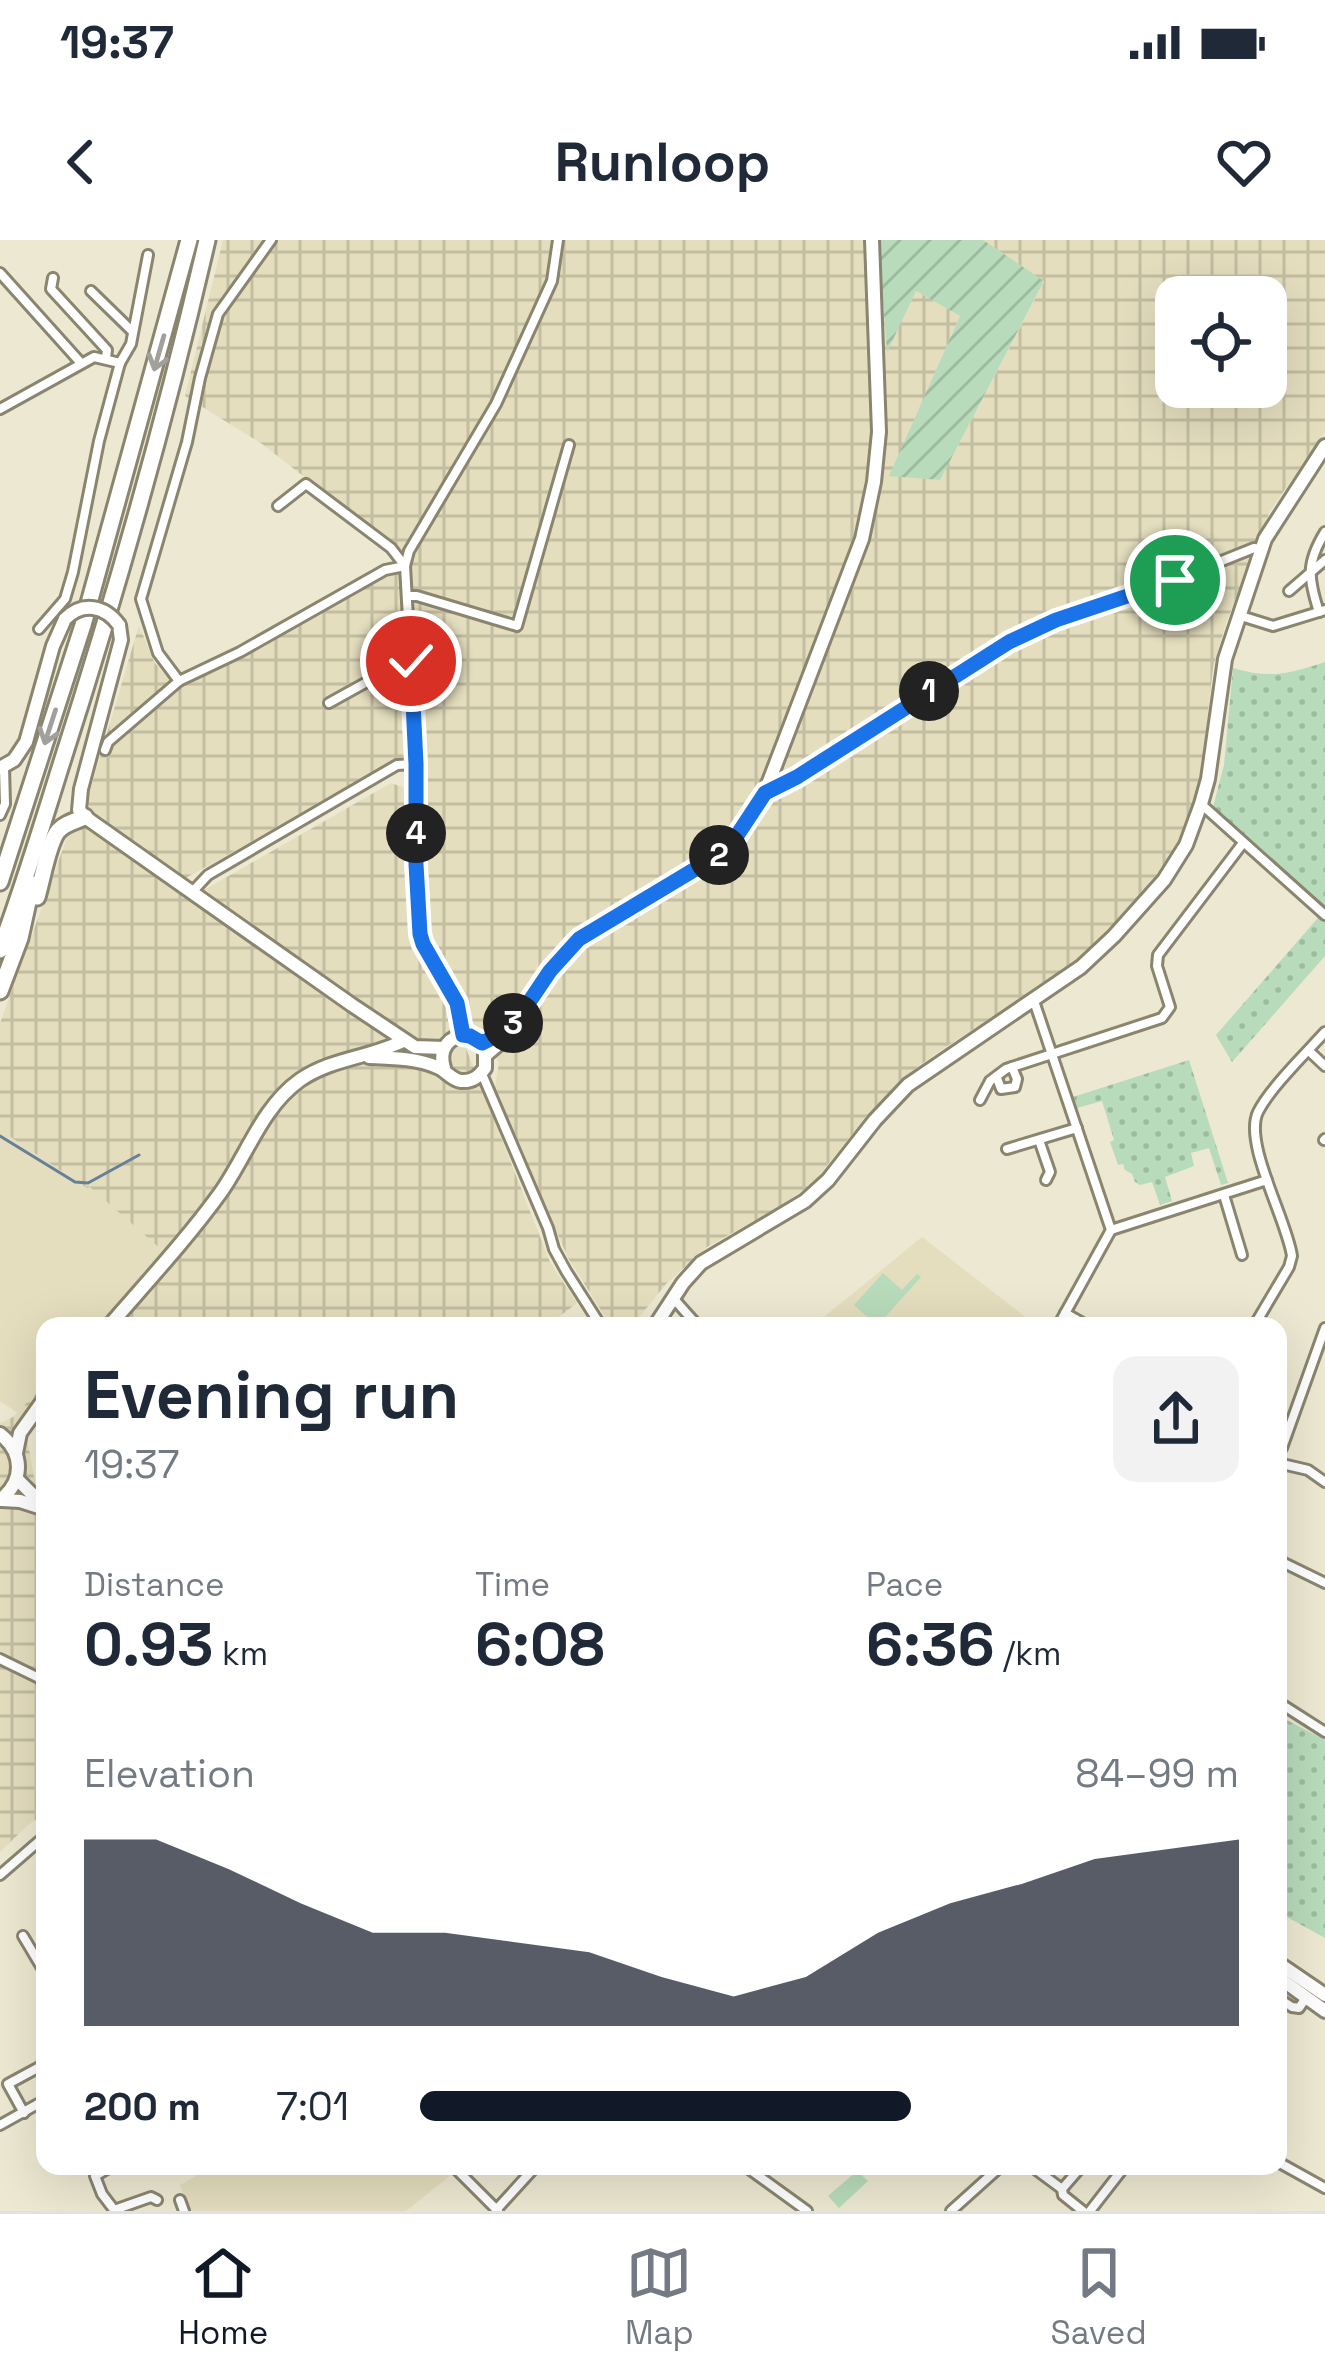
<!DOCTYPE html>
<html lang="en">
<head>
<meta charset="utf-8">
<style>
  :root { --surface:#fff; --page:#f2f2f3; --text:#1f2937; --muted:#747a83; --line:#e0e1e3; --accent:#111827 }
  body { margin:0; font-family:"Space Grotesk",sans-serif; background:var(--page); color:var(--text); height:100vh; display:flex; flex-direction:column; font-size:45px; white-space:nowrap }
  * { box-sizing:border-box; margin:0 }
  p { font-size:39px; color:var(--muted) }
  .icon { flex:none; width:66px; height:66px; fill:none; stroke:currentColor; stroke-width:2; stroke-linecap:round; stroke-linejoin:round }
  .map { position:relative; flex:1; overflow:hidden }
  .drawer { position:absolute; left:36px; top:1077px; width:1251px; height:858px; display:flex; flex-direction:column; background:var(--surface); border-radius:24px; box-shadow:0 12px 48px #0002 }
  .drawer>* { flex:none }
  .buttons { position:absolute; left:1155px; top:36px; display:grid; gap:24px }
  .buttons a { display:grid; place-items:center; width:132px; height:132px; border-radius:24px; background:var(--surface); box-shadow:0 12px 48px #0002; font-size:60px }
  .pin { position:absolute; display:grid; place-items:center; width:102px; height:102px; color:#fff; margin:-51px; border:6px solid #fff; border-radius:50%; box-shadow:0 3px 12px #0007 }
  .km { position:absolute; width:60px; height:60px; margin:-30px; border-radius:50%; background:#222; color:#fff; font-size:33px; line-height:60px; text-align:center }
  .round { display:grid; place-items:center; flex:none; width:126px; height:126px; border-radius:24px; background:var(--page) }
  .summary { display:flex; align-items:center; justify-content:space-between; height:204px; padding:0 48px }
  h1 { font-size:66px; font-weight:600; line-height:90px }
  .figures { display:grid; grid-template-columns:repeat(3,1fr); gap:18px; height:204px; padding:12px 48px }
  .figures div { display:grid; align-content:center }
  .figures b { font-size:60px; font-weight:600 }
  .figures small { font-size:33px; font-weight:400 }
  .figures p { font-size:33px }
  .chart { height:336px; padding:24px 48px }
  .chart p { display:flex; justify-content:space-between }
  .chart svg { width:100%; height:216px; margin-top:12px; fill:var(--accent); opacity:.7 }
  ul { padding:0 48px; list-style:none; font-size:39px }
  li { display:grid; grid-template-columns:192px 144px 1fr; align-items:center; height:90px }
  li i { height:30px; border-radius:15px; background:var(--accent) }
  .status { display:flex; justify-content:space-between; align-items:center; height:84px; padding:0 60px; background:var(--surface); direction:ltr }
  .status svg { height:33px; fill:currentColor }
  header { display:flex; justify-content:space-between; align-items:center; height:156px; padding:0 48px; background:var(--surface); font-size:54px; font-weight:600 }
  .dock { display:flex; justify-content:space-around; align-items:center; height:168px; border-top:3px solid var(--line); background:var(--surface); font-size:33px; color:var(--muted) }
  .dock a { display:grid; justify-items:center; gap:6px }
  .dock .current { color:var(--accent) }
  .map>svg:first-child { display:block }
  .built { fill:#e4ddbe }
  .industrial { fill:url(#industrial-grid); fill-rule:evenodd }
  .grass { fill:#b8dbbb }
  .park { fill:url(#park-dots) }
  .garden { fill:url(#garden-furrows) }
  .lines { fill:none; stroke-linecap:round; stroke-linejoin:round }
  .stream { stroke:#668098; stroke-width:3 }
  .street-casing { stroke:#89856f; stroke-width:14 }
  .secondary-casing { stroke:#89856f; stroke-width:18 }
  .highway-casing { stroke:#89856f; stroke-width:21 }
  .street { stroke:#fff; stroke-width:8 }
  .secondary { stroke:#fff; stroke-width:12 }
  .highway { stroke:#fff; stroke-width:15 }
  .secondary-bridge-casing { stroke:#89856f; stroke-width:18; stroke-linecap:butt }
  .secondary-bridge { stroke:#fff; stroke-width:12 }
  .oneway { stroke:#a1a09d }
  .route-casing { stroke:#fff; stroke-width:24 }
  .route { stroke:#1a73e8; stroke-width:15 }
</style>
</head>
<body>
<div class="status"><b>19:37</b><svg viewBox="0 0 49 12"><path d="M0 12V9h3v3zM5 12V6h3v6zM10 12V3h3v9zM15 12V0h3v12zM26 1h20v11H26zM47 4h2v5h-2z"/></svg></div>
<header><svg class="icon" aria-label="back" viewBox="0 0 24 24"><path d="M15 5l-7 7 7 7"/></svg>Runloop<svg class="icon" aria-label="heart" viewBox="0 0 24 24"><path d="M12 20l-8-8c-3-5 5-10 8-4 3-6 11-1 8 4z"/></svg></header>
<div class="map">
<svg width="1325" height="1971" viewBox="0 0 1325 1971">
  <defs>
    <pattern id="industrial-grid" width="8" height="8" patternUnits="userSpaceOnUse" patternTransform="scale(3)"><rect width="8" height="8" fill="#e4ddbe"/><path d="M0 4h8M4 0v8" fill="none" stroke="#c3bda2"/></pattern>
    <pattern id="park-dots" width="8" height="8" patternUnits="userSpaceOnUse" patternTransform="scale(3)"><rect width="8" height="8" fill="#b8dbbb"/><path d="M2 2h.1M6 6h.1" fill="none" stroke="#9dbb9f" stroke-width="1.8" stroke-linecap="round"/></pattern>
    <pattern id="garden-furrows" width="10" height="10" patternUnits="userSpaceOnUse" patternTransform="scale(3)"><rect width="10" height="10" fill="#b8dbbb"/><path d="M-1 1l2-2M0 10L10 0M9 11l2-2" fill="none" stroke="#9dbb9f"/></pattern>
  </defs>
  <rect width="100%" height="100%" fill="#ede8d1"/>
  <g class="built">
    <polygon points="0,890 87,948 90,946 163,1011 97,1086 45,1086 45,1144 18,1173 0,1161"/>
    <polygon points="922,997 1037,1086 813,1086"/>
    <polygon points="214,1926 442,1926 451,1935 406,1971 190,1971 180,1945"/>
  </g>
  <g class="industrial">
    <path d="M223,0H878L887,109L916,51L960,76L890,235L940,240L1044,42L983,0H1325V192L1270,271L1225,386L1213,428L1200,542L1187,587L1164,629L1137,661L1078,721L935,814L902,839L866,877L813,943L779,967L707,1007L666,1044L632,1086H611L568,1018L495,847L499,823L484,792L475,787L428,698L421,574V516L401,518L184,639L93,577L87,561L139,385L154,422L178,448L386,336L402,313L262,204L185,156ZM1176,57H1266V147H1176Z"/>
    <polygon points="391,543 405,548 414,703 449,765 550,1022 577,1063 547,1086 97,1086 163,1011 90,947 87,948 0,890 0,783 69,592 79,585 114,602 192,657"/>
    <polygon points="45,1144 45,1171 26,1193 41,1276 45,1278 45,1574 28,1585 0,1612 0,1183 13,1177"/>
  </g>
  <g class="grass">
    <polygon points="883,1033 902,1050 917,1034 921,1037 877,1086 871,1086 873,1082 854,1065"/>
    <polygon points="857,1931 868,1941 839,1968 828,1956"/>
  </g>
  <g class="park">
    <path d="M1325,422V716L1232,822L1216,795L1323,672L1217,574L1213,567L1224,525L1233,428C1271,439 1288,434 1325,422Z"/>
    <polygon points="1189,820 1228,943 1221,945 1209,908 1191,913 1194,926 1165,937 1172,961 1160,965 1152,942 1140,945 1135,942 1132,934 1125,930 1123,924 1118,925 1110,902 1114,900 1102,861 1077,868 1073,857"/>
    <polygon points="1279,1476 1325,1500 1325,1698 1278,1672"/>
  </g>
  <polygon class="garden" points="878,0 983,0 1044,41 940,240 889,236 960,76 916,51 887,112"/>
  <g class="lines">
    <polyline class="stream" points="0,896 75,942 88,943 139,915"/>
    <g class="street-casing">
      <g id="street">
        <polyline points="0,33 80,122"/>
        <polyline points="53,38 51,49 107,110 106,118"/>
        <polyline points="91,51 132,91"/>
        <polyline points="120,123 131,104 148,15"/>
        <polyline points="0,169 94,117 120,123 99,201 73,332 65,359 39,389"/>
        <polyline points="278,266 306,244 391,308 405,326"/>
        <polyline points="1289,351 1325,320"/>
        <polyline points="407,356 417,356 517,386 569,205"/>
        <path d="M1319,372C1308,338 1306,323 1325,292"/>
        <polyline points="1241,376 1273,386 1325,370"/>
        <polyline points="179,441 158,413 141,359 187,202 200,138 218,74 271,0"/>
        <polyline points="329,463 403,422 411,420"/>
        <polyline points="105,510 108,502 179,441 240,412 385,330 405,326"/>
        <polyline points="766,552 797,537 1009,402 1056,380 1167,343 1254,308 1260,309"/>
        <polyline points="1201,564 1325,675"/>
        <polyline points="0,575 5,564 4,527"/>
        <polyline points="193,651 208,635 397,525 416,524"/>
        <polyline points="1034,761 1111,990 1058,1086"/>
        <polyline points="463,795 457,763 423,704 420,694 415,624 414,484 405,326 409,311 496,164 552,41 558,0"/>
        <polyline points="1309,811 1325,826"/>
        <polyline points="482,834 548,988 554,1009 566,1031 601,1086"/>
        <polyline points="997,838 1001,849 1015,847 1017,839 1012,827"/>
        <polyline points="980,860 990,841 1006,829 1162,778 1170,767 1157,726 1158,715 1243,603"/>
        <polyline points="1039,900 1050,932 1046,940"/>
        <polyline points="1324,900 1325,899"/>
        <polyline points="1007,909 1077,888"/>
        <polyline points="1224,955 1242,1015"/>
        <polyline points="1111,990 1267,940"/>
        <polyline points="673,1058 698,1086"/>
        <polyline points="1065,1073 1088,1086"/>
        <path d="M1254,1086L1289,1027L1292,1016C1287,980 1243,903 1258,872C1270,848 1306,813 1325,792"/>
        <polyline points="1278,1213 1282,1208 1325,1088"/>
        <polyline points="1278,1223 1308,1230 1325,1242"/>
        <polyline points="1278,1320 1325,1343"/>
        <polyline points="0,1419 45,1441"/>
        <polyline points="1278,1462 1325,1492"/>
        <polyline points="0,1635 45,1596"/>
        <polyline points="23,1696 45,1733"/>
        <polyline points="1278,1758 1292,1767 1299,1768 1307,1756"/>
        <polyline points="24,1873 8,1844 45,1824"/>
        <polyline points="0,1885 45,1860"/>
        <polyline points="1278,1922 1325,1948"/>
        <polyline points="112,1926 95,1936 102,1954 115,1971"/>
        <polyline points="453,1926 498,1971"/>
        <polyline points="745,1926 807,1971"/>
        <polyline points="1031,1926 1062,1949 1063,1955 1083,1971"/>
        <polyline points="1062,1949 1082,1926"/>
        <polyline points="180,1960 184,1971"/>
        <polyline points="114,1970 151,1957 157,1960"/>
        <polyline points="496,1970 536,1926"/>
        <polyline points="951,1971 1001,1926"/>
        <polyline points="1090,1971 1125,1926"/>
      </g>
    </g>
    <g class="secondary-casing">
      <g id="secondary">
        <polyline points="119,385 121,400 81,549 79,570 85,577 352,765 415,807 444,808"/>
        <polyline points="0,528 14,520 26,502 53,406 65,379"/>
        <polyline points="487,814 507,797 568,709 579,699 722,613 736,597 765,552 862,299 874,242 879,192 872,0"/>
        <path d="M369,817C392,818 416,818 437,827C446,830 451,840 461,841C473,842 479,836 485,828V808L470,796C449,794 438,809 444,828"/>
        <path d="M109,1086C147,1042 187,999 221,952C247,915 262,867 300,840C332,818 369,818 403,801"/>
        <polyline points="655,1086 683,1043 701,1023 805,961 828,940 875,880 908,845 1081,727 1114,696 1164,640 1186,605 1201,564 1208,539 1225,419 1265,299 1325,206"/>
        <path d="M0,1194C24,1213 24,1241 0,1260"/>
        <polyline points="16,1213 20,1193 45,1158"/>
        <polyline points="17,1239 32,1254 45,1260"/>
        <polyline points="2,1260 20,1261 45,1269"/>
        <polyline points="1278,1723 1325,1755"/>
        <polyline points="1278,1737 1325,1771"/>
      </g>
    </g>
    <g class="highway-casing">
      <g id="highway">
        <polyline points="0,642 83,385 189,0"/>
        <path d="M37,657C42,641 48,603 58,591C65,583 76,581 85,577"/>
        <path d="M0,710C22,651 41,589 60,528C116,354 166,178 207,0"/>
        <polyline points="0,751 20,698 32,644"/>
      </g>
    </g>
    <use href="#street" class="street"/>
    <use href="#secondary" class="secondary"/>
    <use href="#highway" class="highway"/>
    <g class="secondary-bridge-casing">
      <path id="secondary-bridge" d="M65,379C83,361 105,366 119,385"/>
    </g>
    <use href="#secondary-bridge" class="secondary-bridge"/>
  </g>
  <defs><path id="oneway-shaft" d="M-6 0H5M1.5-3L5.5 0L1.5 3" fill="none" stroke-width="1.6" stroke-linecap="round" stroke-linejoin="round" transform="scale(3)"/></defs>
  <g class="oneway">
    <use href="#oneway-shaft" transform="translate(159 113) rotate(106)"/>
    <use href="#oneway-shaft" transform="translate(50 487) rotate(108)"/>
  </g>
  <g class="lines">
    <g class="route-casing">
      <polyline id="route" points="411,421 416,524 416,624 420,694 423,704 457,763 463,795 470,796 482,803 500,794 517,780 550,731 579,699 722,613 736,597 765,553 797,537 1009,402 1056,380 1175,340"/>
    </g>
    <use href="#route" class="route"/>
  </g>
</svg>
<div class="buttons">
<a><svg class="icon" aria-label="locate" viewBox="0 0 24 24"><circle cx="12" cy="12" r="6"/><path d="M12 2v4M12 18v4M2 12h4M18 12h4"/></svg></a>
</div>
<div class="pin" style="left:1175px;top:340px;background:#1e9e55"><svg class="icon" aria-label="arrive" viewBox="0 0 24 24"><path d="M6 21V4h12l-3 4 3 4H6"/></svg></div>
<div class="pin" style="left:411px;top:421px;background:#d93025"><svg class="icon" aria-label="check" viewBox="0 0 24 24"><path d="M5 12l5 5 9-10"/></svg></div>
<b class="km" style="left:929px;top:451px">1</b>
<b class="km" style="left:719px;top:615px">2</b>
<b class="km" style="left:513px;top:783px">3</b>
<b class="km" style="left:416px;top:593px">4</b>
<section class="drawer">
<div class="summary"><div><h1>Evening run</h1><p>19:37</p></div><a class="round"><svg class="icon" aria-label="share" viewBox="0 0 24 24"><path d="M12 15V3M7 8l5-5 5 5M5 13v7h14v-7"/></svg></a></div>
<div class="figures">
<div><p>Distance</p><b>0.93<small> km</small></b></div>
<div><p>Time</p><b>6:08</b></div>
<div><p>Pace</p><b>6:36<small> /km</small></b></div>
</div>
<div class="chart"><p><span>Elevation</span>84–99 m</p>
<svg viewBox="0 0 160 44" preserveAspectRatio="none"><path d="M0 44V6L10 6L20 12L30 19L40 25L50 25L60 27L70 29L80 34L90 38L100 34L110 25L120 19L130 15L140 10L150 8L160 6V44z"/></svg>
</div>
<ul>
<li><b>200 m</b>7:01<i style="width:60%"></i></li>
</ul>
</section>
</div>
<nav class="dock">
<a class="current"><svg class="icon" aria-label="home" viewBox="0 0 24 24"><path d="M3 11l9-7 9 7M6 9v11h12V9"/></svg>Home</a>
<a><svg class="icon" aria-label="map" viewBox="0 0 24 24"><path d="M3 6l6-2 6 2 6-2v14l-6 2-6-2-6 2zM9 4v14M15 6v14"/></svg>Map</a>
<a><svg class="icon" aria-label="saved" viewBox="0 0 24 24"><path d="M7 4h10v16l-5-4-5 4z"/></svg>Saved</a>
</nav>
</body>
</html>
